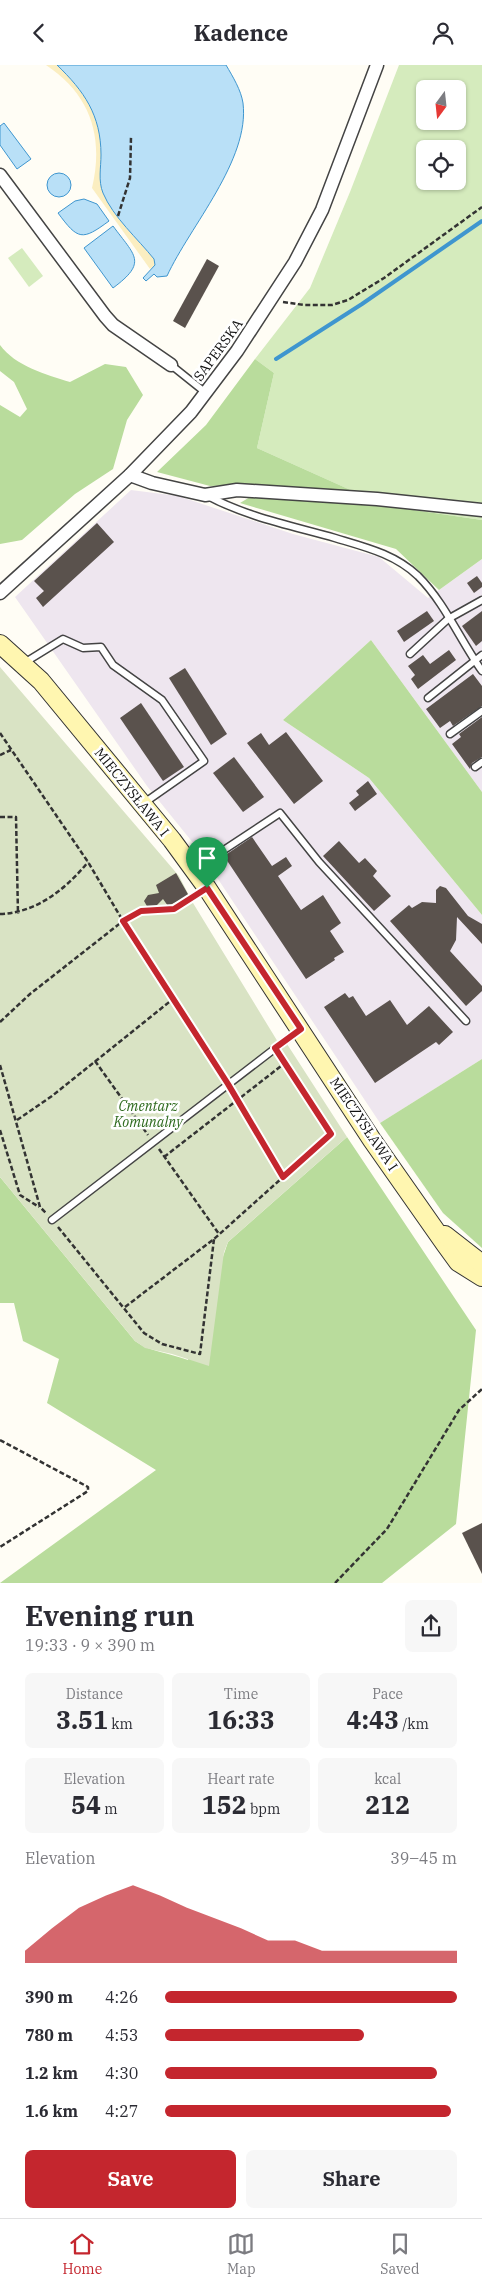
<!DOCTYPE html>
<html lang="en">
<head>
<meta charset="utf-8">
<style>
  :root { --surface:#fff; --page:#f7f7f7; --text:#2b2b33; --muted:#7c7c81; --line:#e1e1e2; --accent:#c4262e }
  body { margin:0; font-family:"IBM Plex Serif",serif; background:var(--page); color:var(--text); height:100vh; display:flex; flex-direction:column; font-size:19px; white-space:nowrap }
  * { box-sizing:border-box; margin:0 }
  p { font-size:16px; color:var(--muted) }
  .icon { flex:none; width:28px; height:28px; fill:none; stroke:currentColor; stroke-width:2; stroke-linecap:round; stroke-linejoin:round }
  .map { position:relative; height:1518px; overflow:hidden }
  .sheet { display:flex; flex-direction:column; background:var(--surface); flex:1 }
  .sheet>* { flex:none }
  .needle { width:32px; rotate:195deg }
  .fabs { position:absolute; left:416px; top:15px; display:grid; gap:10px }
  .fabs a { display:grid; place-items:center; width:50px; height:50px; border-radius:8px; background:var(--surface); box-shadow:0 1px 4px #0004; font-size:25px }
  .pin { position:absolute; display:grid; place-items:center; width:42px; height:42px; color:#fff; margin:-51px -21px; border-radius:50% 50% 50% 0; rotate:-45deg; box-shadow:0 0 5px #0007 }
  .pin .icon { rotate:45deg }
  .round { display:grid; place-items:center; flex:none; width:52px; height:52px; border-radius:8px; background:var(--page) }
  .headline { display:flex; align-items:center; justify-content:space-between; height:85px; padding:0 25px }
  h1 { font-size:28px; font-weight:800; line-height:38px }
  .metrics { display:grid; grid-template-columns:repeat(3,1fr); gap:8px; height:85px; padding:5px 25px }
  .metrics div { display:grid; align-content:center; border-radius:8px; background:var(--page); text-align:center }
  .metrics b { font-size:25px; font-weight:800 }
  .metrics small { font-size:14px; font-weight:400 }
  .metrics p { font-size:14px }
  .chart { height:140px; padding:10px 25px }
  .chart p { display:flex; justify-content:space-between }
  .chart svg { width:100%; height:90px; margin-top:5px; fill:var(--accent); opacity:.7 }
  .primary-button { display:flex; gap:10px; margin-top:auto; padding:10px 25px }
  .primary-button a { flex:1; height:58px; border-radius:8px; background:var(--accent); color:#fff; font-size:20px; font-weight:800; line-height:58px; text-align:center }
  .primary-button a+a { background:var(--page); color:var(--text) }
  ul { padding:0 25px; list-style:none; font-size:16px }
  li { display:grid; grid-template-columns:80px 60px 1fr; align-items:center; height:38px }
  li i { height:12px; border-radius:6px; background:var(--accent) }
  header { display:flex; justify-content:space-between; align-items:center; height:65px; padding:0 25px; background:var(--surface); font-size:22px; font-weight:800 }
  .dock { display:flex; justify-content:space-around; align-items:center; height:70px; border-top:1px solid var(--line); background:var(--surface); font-size:14px; color:var(--muted) }
  .dock a { display:grid; justify-items:center; gap:2px }
  .dock .selected { color:var(--accent) }
  .map>svg:first-child { display:block }
  .industrial { fill:#eee6ef }
  .green { fill:#d5ebbd; fill-rule:evenodd }
  .forest { fill:#b9dc9c }
  .sand { fill:#fbeec1 }
  .cemetery { fill:#d9e3c4 }
  .water { fill:#b9e0f7; stroke:#3f96cf }
  .lines { fill:none; stroke-linecap:round; stroke-linejoin:round }
  .stream { stroke:#3f96cf; stroke-width:4 }
  .building { fill:#5a524d }
  .lane-casing { stroke:#444; stroke-width:9 }
  .street-casing { stroke:#444; stroke-width:15 }
  .secondary-casing { stroke:#333; stroke-width:20 }
  .path { stroke:#333; stroke-width:2.5; stroke-dasharray:5 2.5; stroke-linecap:butt }
  .lane { stroke:#fff; stroke-width:6 }
  .street { stroke:#fff; stroke-width:12 }
  .secondary { stroke:#fff6b0; stroke-width:18 }
  .route-casing { stroke:#fff; stroke-width:10 }
  .route { stroke:#c4262e; stroke-width:6 }
  .labels { text-anchor:middle; stroke-width:5; stroke-linejoin:round; paint-order:stroke }
  .street-label { font-size:14px; fill:#111; stroke:#fff }
  .park-label { font-size:14px; font-style:italic; fill:#2f6b1f; stroke:#fff }
</style>
</head>
<body>
<header><svg class="icon" aria-label="back" viewBox="0 0 24 24"><path d="M15 5l-7 7 7 7"/></svg>Kadence<svg class="icon" aria-label="person" viewBox="0 0 24 24"><circle cx="12" cy="8" r="4"/><path d="M4 21q1-7 8-7t8 7"/></svg></header>
<div class="map">
<svg width="482" height="1518" viewBox="0 0 482 1518">
  <rect width="100%" height="100%" fill="#fffdf5"/>
  <polygon class="industrial" points="131,425 178,431 293,469 379,492 428,533 482,494 482,727 371,575 283,655 369,713 482,850 482,994 380,1058 198,784 147,721 15,532"/>
  <g class="green">
    <path d="M399,0H482V455L386,441L257,383L274,308L255,294L310,223L350,127ZM425,24H458V56H425ZM425,84H458V116H425Z"/>
    <polygon points="22,183 43,211 29,222 8,193"/>
  </g>
  <g class="forest">
    <path d="M0,280C15,301 47,310 70,317L105,299L126,302L143,330L127,355L113,404L75,429L22,475L0,479V340L20,352L27,344L14,317L0,306Z"/>
    <polygon points="255,294 274,308 257,383 355,427 243,420 210,421 157,407 206,360"/>
    <polygon points="250,432 386,441 482,455 482,494 439,525 396,484 240,438"/>
    <polygon points="371,575 482,727 482,850 369,713 283,655"/>
    <polygon points="482,994 482,1183 443,1148 380,1058"/>
    <path d="M347,1072L476,1265L456,1459L382,1518H0L156,1405L47,1338L59,1294L23,1276L14,1238H0V1112L135,1276C150,1287 170,1288 188,1295L228,1177Z"/>
  </g>
  <path class="sand" d="M46,0H57C84,26 101,50 101,90C101,102 98,116 103,128C113,152 137,174 154,194L155,200L150,204L92,123C104,72 91,30 46,0Z"/>
  <polygon class="cemetery" points="0,602 179,811 193,838 281,982 287,979 347,1072 228,1177 224,1187 209,1301 172,1289 145,1283 135,1276 0,1112"/>
  <g class="water">
    <path d="M57,0H226C233,12 241,25 243,38C250,95 190,161 167,211L157,212L154,209L146,216L143,213L155,200L154,194C138,174 113,152 103,128C98,116 101,102 101,90C101,50 84,26 57,0Z"/>
    <polygon points="4,58 31,94 17,104 0,80 0,61"/>
    <circle cx="59" cy="120" r="12"/>
    <path d="M84,134L97,139L109,156C82,176 78,175 58,148L75,136Z"/>
    <path d="M113,161C135,191 148,197 113,223L84,183Z"/>
  </g>
  <g class="lines">
    <polyline class="stream" points="276,294 362,239 482,156"/>
  </g>
  <g class="building">
    <polygon points="207,194 219,201 185,263 173,256"/>
    <polygon points="97,458 114,477 43,542 36,533 44,526 34,516"/>
    <polygon points="477,511 482,518 482,522 474,528 467,518"/>
    <polygon points="427,546 434,556 404,577 397,566"/>
    <polygon points="482,546 482,576 476,581 462,561"/>
    <polygon points="449,585 456,595 418,624 411,614 415,610 408,601 423,590 430,599"/>
    <polygon points="185,603 227,669 211,680 169,613"/>
    <polygon points="473,609 482,621 482,641 453,661 450,656 440,663 426,644"/>
    <polygon points="141,638 184,702 163,716 120,653"/>
    <polygon points="482,652 482,692 472,698 470,704 452,679 461,672 459,669"/>
    <polygon points="286,667 323,716 294,739 247,678 261,668 269,680"/>
    <polygon points="234,692 264,732 243,747 213,708"/>
    <polygon points="368,716 377,729 355,746 349,738 359,730 356,726"/>
    <polygon points="252,772 272,801 286,792 292,801 278,811 301,845 323,830 341,858 330,866 344,887 334,893 335,895 306,914 224,791"/>
    <polygon points="339,776 359,798 365,793 377,806 373,811 391,831 374,846 323,791"/>
    <polygon points="176,808 189,831 168,841 163,834 155,842 148,843 144,836 148,830 159,828 156,820"/>
    <polygon points="440,821 446,823 468,851 482,859 482,879 457,852 456,875 450,886 482,921 482,926 466,941 390,856 409,840 412,843 422,837 436,838 436,825"/>
    <polygon points="345,928 349,933 353,931 366,951 390,935 407,960 429,941 453,967 439,980 436,977 375,1018 324,942"/>
    <polygon points="482,1458 482,1509 462,1468"/>
  </g>
  <g class="lines">
    <g class="lane-casing">
      <g id="lane">
        <polyline points="171,300 206,328"/>
        <path d="M208,431C247,452 293,461 335,473C365,482 395,489 418,511C445,538 460,575 482,606"/>
        <polyline points="410,589 448,554 482,535"/>
        <polyline points="24,598 63,574 83,583 101,582 113,600 162,635 204,696 144,738"/>
        <polyline points="428,633 482,590"/>
        <polyline points="450,669 482,646"/>
        <polyline points="475,702 482,697"/>
        <polyline points="195,804 280,748 319,797 466,956"/>
        <polyline points="52,1155 299,965"/>
      </g>
    </g>
    <g class="street-casing">
      <g id="street">
        <polyline points="0,110 105,251 113,260 171,300"/>
        <polyline points="130,410 152,418 205,430 237,425 377,434 482,445"/>
        <polyline points="0,528 130,410 191,347 237,286 295,197 322,145 377,0"/>
      </g>
    </g>
    <g class="secondary-casing">
      <g id="secondary">
        <polyline points="0,579 41,616 172,775 207,823 372,1075 445,1179 458,1197 482,1212"/>
        <polyline points="445,1170 482,1199"/>
      </g>
    </g>
    <g class="path">
      <polyline points="118,151 130,113 131,72"/>
      <polyline points="283,237 304,240 332,240 348,235 384,213 482,142"/>
      <polyline points="0,668 88,797 123,856 224,1013"/>
      <polyline points="0,690 11,685"/>
      <polyline points="0,752 16,752 18,849"/>
      <path d="M0,849C36,848 66,824 88,797"/>
      <polyline points="0,957 30,929 123,856 141,846 174,844 196,830"/>
      <polyline points="95,996 148,1070"/>
      <polyline points="0,1000 40,1142 46,1148"/>
      <polyline points="232,1026 283,1112"/>
      <polyline points="17,1055 52,1031 173,934"/>
      <polyline points="0,1065 20,1130 39,1142"/>
      <polyline points="159,1084 219,1169"/>
      <polyline points="164,1092 285,998"/>
      <polyline points="58,1162 144,1268 162,1279 200,1289 214,1174"/>
      <polyline points="125,1242 214,1174 331,1069 280,991"/>
      <polyline points="0,1375 88,1422 88,1426 0,1482"/>
      <polyline points="335,1518 387,1464 459,1345 482,1324"/>
    </g>
    <use href="#lane" class="lane"/>
    <use href="#street" class="street"/>
    <use href="#secondary" class="secondary"/>
  </g>
  <g class="lines">
    <g class="route-casing">
      <polygon id="route" points="207,823 301,964 275,983 331,1069 283,1112 228,1019 123,856 141,846 174,844"/>
    </g>
    <use href="#route" class="route"/>
  </g>
  <g class="labels">
    <g class="street-label">
      <text transform="translate(218 285) rotate(-54)" y="5">SAPERSKA</text>
      <text transform="translate(132 727) rotate(51)" y="5">MIECZYSŁAWA I</text>
      <text transform="translate(364 1059) rotate(56)" y="5">MIECZYSŁAWA I</text>
    </g>
    <g class="park-label">
      <text x="148" y="1046">Cmentarz<tspan x="148" dy="16">Komunalny</tspan></text>
    </g>
  </g>
</svg>
<div class="fabs">
<a><svg class="needle" viewBox="-14 -14 28 28"><path d="M0-13l5 13h-10z" fill="#e53935"/><path d="M0 13l5-13h-10z" fill="#7c7c81"/></svg></a>
<a><svg class="icon" aria-label="locate" viewBox="0 0 24 24"><circle cx="12" cy="12" r="6"/><path d="M12 2v4M12 18v4M2 12h4M18 12h4"/></svg></a>
</div>
<div class="pin" style="left:207px;top:823px;background:#1e9e55"><svg class="icon" aria-label="arrive" viewBox="0 0 24 24"><path d="M6 21V4h12l-3 4 3 4H6"/></svg></div>
</div>
<section class="sheet">
<div class="headline"><div><h1>Evening run</h1><p>19:33 · 9 × 390 m</p></div><a class="round"><svg class="icon" aria-label="share" viewBox="0 0 24 24"><path d="M12 15V3M7 8l5-5 5 5M5 13v7h14v-7"/></svg></a></div>
<div class="metrics">
<div><p>Distance</p><b>3.51<small> km</small></b></div>
<div><p>Time</p><b>16:33</b></div>
<div><p>Pace</p><b>4:43<small> /km</small></b></div>
</div>
<div class="metrics">
<div><p>Elevation</p><b>54<small> m</small></b></div>
<div><p>Heart rate</p><b>152<small> bpm</small></b></div>
<div><p>kcal</p><b>212</b></div>
</div>
<div class="chart"><p><span>Elevation</span>39–45 m</p>
<svg viewBox="0 0 160 44" preserveAspectRatio="none"><path d="M0 44V38L10 27L20 17L30 11L40 6L50 11L60 17L70 22L80 27L90 33L100 33L110 38L120 38L130 38L140 38L150 38L160 38V44z"/></svg>
</div>
<ul>
<li><b>390 m</b>4:26<i style="width:100%"></i></li>
<li><b>780 m</b>4:53<i style="width:68%"></i></li>
<li><b>1.2 km</b>4:30<i style="width:93%"></i></li>
<li><b>1.6 km</b>4:27<i style="width:98%"></i></li>
</ul>
<div class="primary-button"><a>Save</a><a>Share</a></div>
</section>
<nav class="dock">
<a class="selected"><svg class="icon" aria-label="home" viewBox="0 0 24 24"><path d="M3 11l9-7 9 7M6 9v11h12V9"/></svg>Home</a>
<a><svg class="icon" aria-label="map" viewBox="0 0 24 24"><path d="M3 6l6-2 6 2 6-2v14l-6 2-6-2-6 2zM9 4v14M15 6v14"/></svg>Map</a>
<a><svg class="icon" aria-label="saved" viewBox="0 0 24 24"><path d="M7 4h10v16l-5-4-5 4z"/></svg>Saved</a>
</nav>
</body>
</html>
